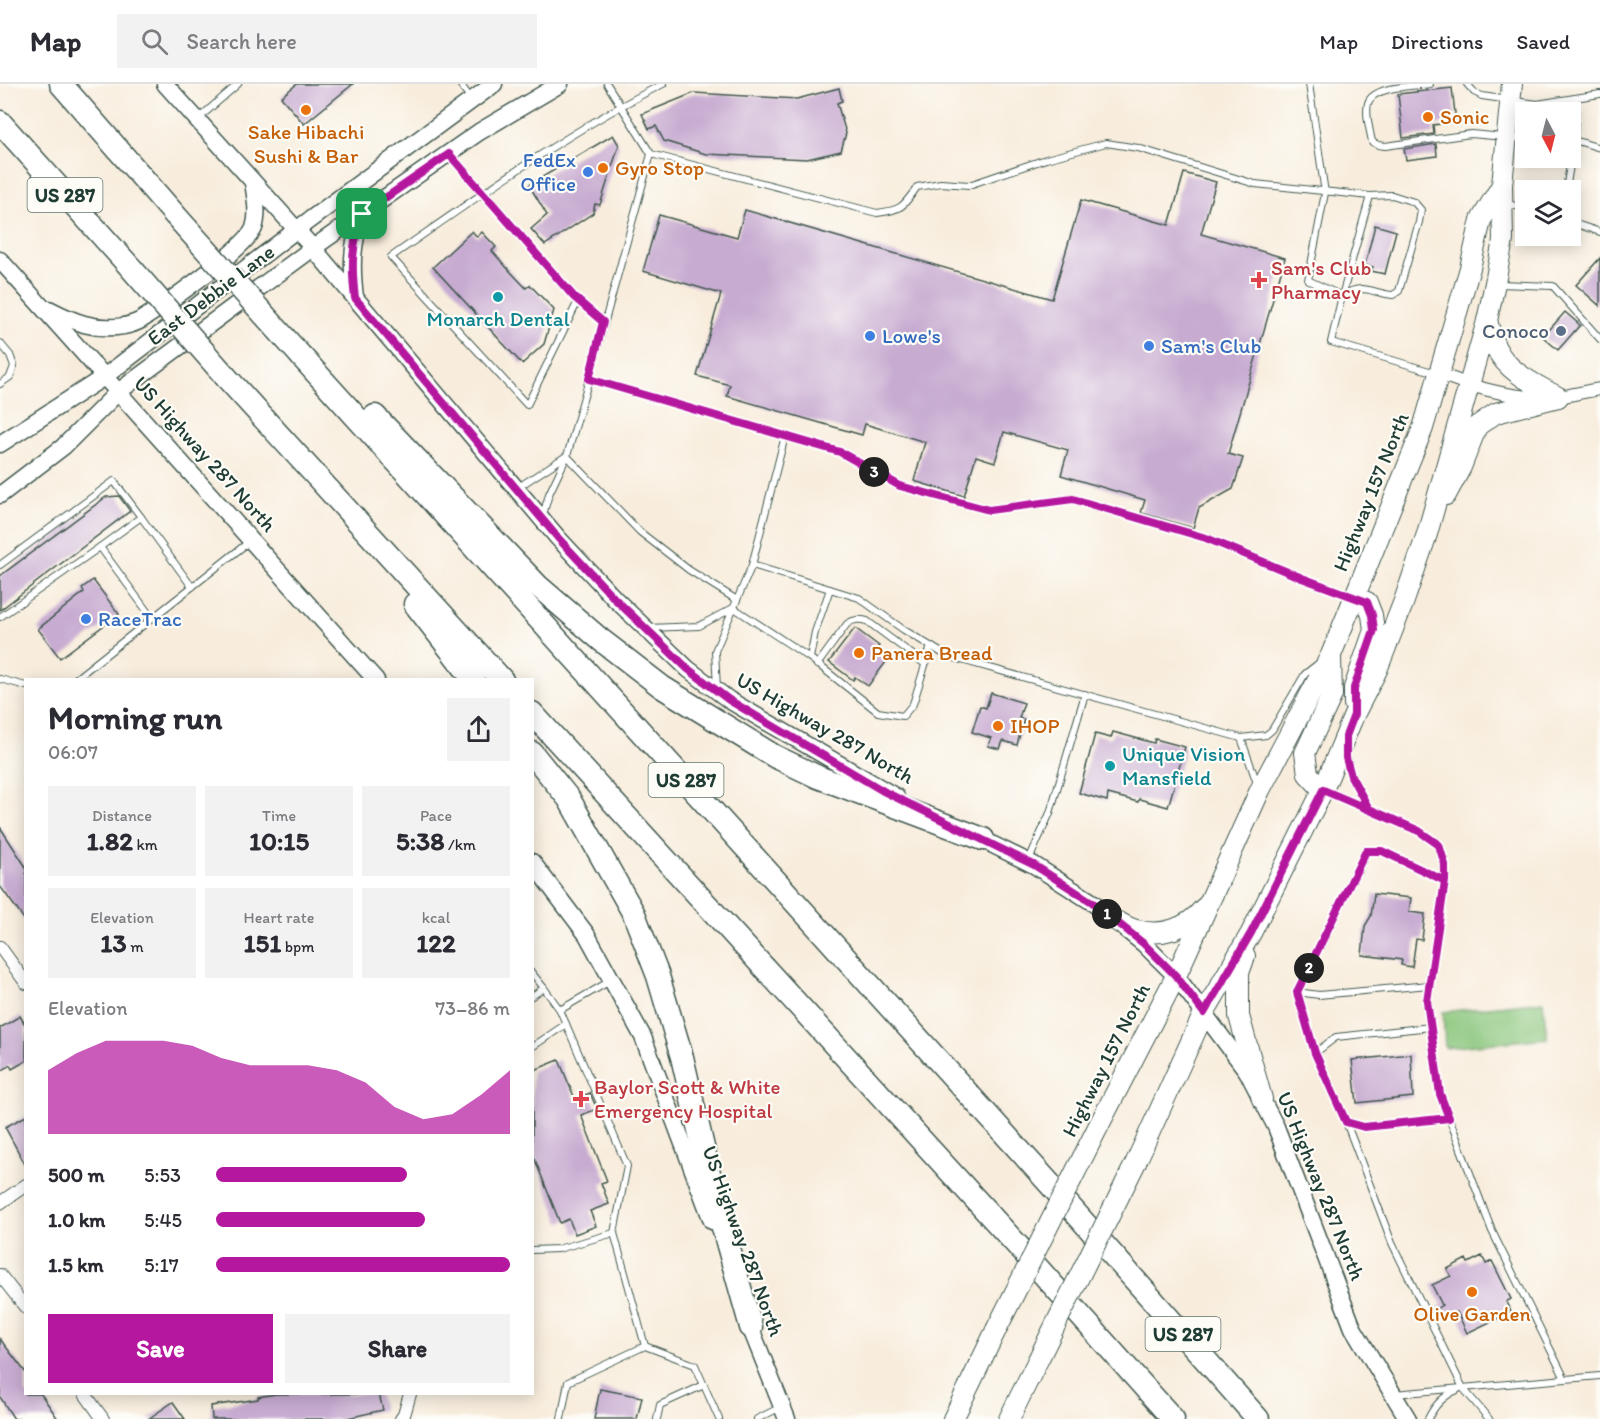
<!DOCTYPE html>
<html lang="en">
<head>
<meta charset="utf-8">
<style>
  :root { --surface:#fff; --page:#f2f2f3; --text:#2b2b33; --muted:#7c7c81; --line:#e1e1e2; --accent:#b5179e }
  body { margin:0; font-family:Itim,sans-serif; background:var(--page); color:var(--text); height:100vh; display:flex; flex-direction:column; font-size:22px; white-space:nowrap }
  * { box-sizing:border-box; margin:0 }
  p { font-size:20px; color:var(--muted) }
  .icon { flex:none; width:33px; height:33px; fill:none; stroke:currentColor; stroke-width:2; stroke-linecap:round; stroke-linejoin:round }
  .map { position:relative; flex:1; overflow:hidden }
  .panel { position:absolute; left:24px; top:594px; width:510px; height:717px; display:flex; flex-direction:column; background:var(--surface); border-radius:0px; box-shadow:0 3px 15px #0003 }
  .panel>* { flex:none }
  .needle { width:39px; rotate:173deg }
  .tools { position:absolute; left:1515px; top:18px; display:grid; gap:12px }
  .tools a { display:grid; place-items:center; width:66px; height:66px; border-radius:0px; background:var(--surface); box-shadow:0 3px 15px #0003; font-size:30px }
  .pin { position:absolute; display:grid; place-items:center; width:51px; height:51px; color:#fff; margin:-26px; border-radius:12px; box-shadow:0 3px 9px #0006 }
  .km { position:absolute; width:30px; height:30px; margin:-15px; border-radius:50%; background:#222; color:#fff; font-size:16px; line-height:30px; text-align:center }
  .round { display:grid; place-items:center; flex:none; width:63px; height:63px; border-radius:0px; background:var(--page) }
  .summary { display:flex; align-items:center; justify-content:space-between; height:102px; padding:0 24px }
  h1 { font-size:33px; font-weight:700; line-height:45px }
  .stats { display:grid; grid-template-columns:repeat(3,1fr); gap:9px; height:102px; padding:6px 24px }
  .stats div { display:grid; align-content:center; border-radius:0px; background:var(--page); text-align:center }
  .stats b { font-size:26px; font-weight:700 }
  .stats small { font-size:16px; font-weight:400 }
  .stats p { font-size:16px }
  .chart { height:168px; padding:12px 24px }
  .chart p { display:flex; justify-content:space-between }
  .chart svg { width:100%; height:108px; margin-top:6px; fill:var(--accent); opacity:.7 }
  .action { display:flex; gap:12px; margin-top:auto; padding:12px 24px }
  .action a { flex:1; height:69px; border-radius:0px; background:var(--accent); color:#fff; font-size:24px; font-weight:700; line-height:69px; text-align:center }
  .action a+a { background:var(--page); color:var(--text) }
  ul { padding:0 24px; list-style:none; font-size:20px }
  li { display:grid; grid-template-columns:96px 72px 1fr; align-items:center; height:45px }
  li i { height:15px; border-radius:8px; background:var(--accent) }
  header { display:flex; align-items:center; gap:36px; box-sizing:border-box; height:84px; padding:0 30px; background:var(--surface); border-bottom:2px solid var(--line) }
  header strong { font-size:28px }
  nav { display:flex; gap:33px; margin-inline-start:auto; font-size:21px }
  .search { width:420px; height:54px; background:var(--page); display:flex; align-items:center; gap:15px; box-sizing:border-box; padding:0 21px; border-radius:0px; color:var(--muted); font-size:22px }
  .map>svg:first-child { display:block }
  .green { fill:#88c57a; stroke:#548157; stroke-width:1.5 }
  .building { fill:#c7abd1 }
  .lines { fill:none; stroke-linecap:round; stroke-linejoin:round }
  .service-casing { stroke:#40574d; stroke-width:8 }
  .minor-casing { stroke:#40574d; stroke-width:14 }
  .secondary-casing { stroke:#40574d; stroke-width:19 }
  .primary-casing { stroke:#40574d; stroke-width:22 }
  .motorway-casing { stroke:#40574d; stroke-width:25 }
  .service { stroke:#fff; stroke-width:6 }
  .minor { stroke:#fff; stroke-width:12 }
  .secondary { stroke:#fff; stroke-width:16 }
  .primary { stroke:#fff; stroke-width:20 }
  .motorway { stroke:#fff; stroke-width:22 }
  .primary-bridge-casing { stroke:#40574d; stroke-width:22; stroke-linecap:butt }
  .motorway-bridge-casing { stroke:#40574d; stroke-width:25; stroke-linecap:butt }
  .primary-bridge { stroke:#fff; stroke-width:20 }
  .motorway-bridge { stroke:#fff; stroke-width:22 }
  .route-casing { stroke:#fff; stroke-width:12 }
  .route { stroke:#b5179e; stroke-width:8 }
  .food-dot { fill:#e8710a; stroke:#fdfcf7; stroke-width:2 }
  .shop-dot { fill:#3f7fe0; stroke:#fdfcf7; stroke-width:2 }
  .health-dot { fill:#e0444e; stroke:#fdfcf7; stroke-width:2 }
  .culture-dot { fill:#0f9aa8; stroke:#fdfcf7; stroke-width:2 }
  .service-dot { fill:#5c6f8a; stroke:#fdfcf7; stroke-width:2 }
  .labels { text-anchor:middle; stroke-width:4.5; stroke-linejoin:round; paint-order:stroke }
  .shield { fill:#fdfcf7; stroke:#62766e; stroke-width:1.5 }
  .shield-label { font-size:20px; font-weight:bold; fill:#1f3d34 }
  .food-label { font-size:21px; fill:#c56008; stroke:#fdfcf7; text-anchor:start }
  .shop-label { font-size:21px; fill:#366cbe; stroke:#fdfcf7; text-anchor:start }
  .health-label { font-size:21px; fill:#be3a42; stroke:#fdfcf7; text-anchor:start }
  .street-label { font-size:21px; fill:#1f3d34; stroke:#fdfcf7 }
  .culture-label { font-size:21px; fill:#0d838f; stroke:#fdfcf7 }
  .service-label { font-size:21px; fill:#4e5e75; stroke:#fdfcf7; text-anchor:end }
</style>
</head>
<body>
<header>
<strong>Map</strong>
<div class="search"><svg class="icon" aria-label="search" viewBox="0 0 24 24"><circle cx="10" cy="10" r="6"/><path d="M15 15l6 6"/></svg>Search here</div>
<nav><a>Map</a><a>Directions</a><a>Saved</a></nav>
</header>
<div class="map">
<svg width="1600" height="1335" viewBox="0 0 1600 1335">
  <rect width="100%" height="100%" fill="#fdfcf7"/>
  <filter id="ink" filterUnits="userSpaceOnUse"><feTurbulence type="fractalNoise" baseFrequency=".0167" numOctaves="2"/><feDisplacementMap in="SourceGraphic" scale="12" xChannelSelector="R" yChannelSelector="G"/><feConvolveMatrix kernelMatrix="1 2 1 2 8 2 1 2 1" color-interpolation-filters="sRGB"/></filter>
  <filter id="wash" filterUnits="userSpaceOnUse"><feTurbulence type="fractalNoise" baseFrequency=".008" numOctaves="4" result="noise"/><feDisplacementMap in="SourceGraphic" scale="24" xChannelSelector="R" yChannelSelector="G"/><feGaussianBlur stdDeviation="1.35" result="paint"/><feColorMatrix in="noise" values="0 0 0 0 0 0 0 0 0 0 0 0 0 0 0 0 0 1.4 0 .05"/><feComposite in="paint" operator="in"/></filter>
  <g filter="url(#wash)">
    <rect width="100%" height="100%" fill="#f8eddd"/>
    <polygon class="green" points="1543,917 1547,954 1445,964 1443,928"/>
    <g id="blocks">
      <g class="building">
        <polygon points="297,0 353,0 304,40 281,13"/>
        <polygon points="839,4 842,17 837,19 846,49 841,67 807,75 706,70 664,57 656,42 649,45 642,30 694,9 797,15"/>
        <polygon points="1452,4 1456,38 1433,41 1434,50 1403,54 1398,10"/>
        <polygon points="613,51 619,61 600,121 595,120 593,129 545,161 531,145 547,131 529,101"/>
        <polygon points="1436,60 1437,72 1406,76 1404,65"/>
        <polygon points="1184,89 1216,98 1201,150 1285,174 1228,370 1243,374 1233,405 1199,424 1193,444 1141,429 1145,416 1061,391 1068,366 1004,348 995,378 976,372 964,412 914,397 925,358 865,340 862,351 727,312 730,301 697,292 721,210 643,187 659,131 737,153 745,126 1052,215 1081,116 1169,141"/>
        <polygon points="1375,141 1396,147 1385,190 1371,187 1373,183 1365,181"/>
        <polygon points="472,147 477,153 482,148 496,163 492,167 509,186 526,204 530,201 554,226 544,260 522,280 433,183"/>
        <polygon points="1600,174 1600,222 1576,201"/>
        <polygon points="1565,228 1580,241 1558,266 1543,253"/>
        <polygon points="119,412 130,427 0,526 0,492 106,413"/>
        <polygon points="93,496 119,530 60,574 38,545 84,508 82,504"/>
        <polygon points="855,544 879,562 876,565 889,574 868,602 855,593 853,596 829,578"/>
        <polygon points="991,609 1024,619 1019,634 1024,635 1017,661 1003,657 1000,665 988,662 991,654 972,648 980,622 986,624"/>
        <polygon points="1113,648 1154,659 1155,655 1185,663 1168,723 1139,715 1138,718 1108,710 1107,717 1079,709 1095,650 1111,654"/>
        <polygon points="0,743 26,783 26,838 0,802"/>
        <polygon points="1374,810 1411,814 1409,828 1425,830 1422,856 1416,855 1412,883 1401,881 1402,876 1362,871 1365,842 1371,832"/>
        <polygon points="20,932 26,942 26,977 12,985 10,981 0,988 0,944"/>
        <polygon points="1411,970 1413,1013 1357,1019 1352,976"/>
        <polygon points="559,976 575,1015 590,1009 597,1025 581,1031 607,1097 601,1099 609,1120 590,1127 596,1142 575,1150 569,1135 560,1139 532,1068 532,987"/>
        <polygon points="26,1032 26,1082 5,1043"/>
        <polygon points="1482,1172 1486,1180 1492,1177 1511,1215 1506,1218 1511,1228 1467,1249 1457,1228 1442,1236 1436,1225 1442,1221 1432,1201 1451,1192 1447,1185 1466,1175 1468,1179"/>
        <polygon points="0,1255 26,1289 26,1310 41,1310 58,1335 14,1335 0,1313"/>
        <polygon points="600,1305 642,1313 637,1335 594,1335"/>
        <polygon points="276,1310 379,1310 383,1326 343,1335 212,1335 211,1322 258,1315 258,1313"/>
        <polygon points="173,1318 185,1335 148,1335"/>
      </g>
    </g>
  </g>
  <g filter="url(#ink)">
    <use href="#blocks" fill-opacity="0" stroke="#40574d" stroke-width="1.5"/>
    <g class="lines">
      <g class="service-casing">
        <g id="service">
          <polyline points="460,0 472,16"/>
          <path d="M607,0L651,70L877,129C902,126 903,123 917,103L941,99L969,101L1046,75L1106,59L1138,64L1255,100L1370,112"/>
          <polyline points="1309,0 1325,109 1308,196 1342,212 1331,258 1436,289"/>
          <path d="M1430,0C1414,2 1373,2 1368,19C1365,31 1370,46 1372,58L1378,61L1385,62L1471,50L1526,55"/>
          <polyline points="1467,0 1474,8 1482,12 1537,20 1600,10"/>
          <polyline points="198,35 238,0"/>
          <polyline points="1571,57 1574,56 1600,64"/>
          <polyline points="450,71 574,213 603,238"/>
          <polyline points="1566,106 1574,56 1576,15"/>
          <path d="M1392,111L1414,118L1421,126L1419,138L1399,207L1393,211C1371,209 1363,198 1342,212L1370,112Z"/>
          <polyline points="1506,120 1526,124"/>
          <polyline points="1570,138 1600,148"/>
          <polyline points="1499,200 1553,202 1600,255"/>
          <path d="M578,217L527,321L391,173C479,112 567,48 663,0"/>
          <polyline points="0,259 10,271 14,282 10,293 0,300"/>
          <polyline points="589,295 651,70"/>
          <polyline points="567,372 640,448 689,486 737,516"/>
          <polyline points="517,404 566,372"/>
          <polyline points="543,431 549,410 567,372 589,295 840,368 900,402 989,426 1073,415 1206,454 1302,494 1351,512"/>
          <polyline points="0,481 114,397 141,433"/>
          <polyline points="752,481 859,514 904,546 947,572 1241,654 1266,651 1272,646 1305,590 1319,579"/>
          <polyline points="830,505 815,548 810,574 878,628 903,632 913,620 931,562"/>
          <polyline points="734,524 810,574"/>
          <polyline points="0,533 100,463"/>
          <polyline points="152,534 100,463 141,433 192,503"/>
          <polyline points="649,544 699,542 733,524"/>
          <path d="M817,581L847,540C854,535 859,535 867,537L925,580"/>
          <polyline points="0,595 26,602"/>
          <polyline points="74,596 250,457"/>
          <polyline points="717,604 715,567 752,481 785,352"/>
          <polyline points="1241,654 1257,699"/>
          <polyline points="1346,668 1351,692 1369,725"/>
          <polyline points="1326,707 1419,747 1439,761 1445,781 1445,797 1427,917 1440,1010 1492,1147 1565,1295"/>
          <polyline points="1028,778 1050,729 1085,610"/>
          <polyline points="532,889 544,904"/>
          <polyline points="1429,901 1319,911 1297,908 1367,767 1382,767 1445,797"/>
          <polyline points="1297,908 1315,969"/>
          <polyline points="532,912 544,904 560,926 610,897"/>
          <polyline points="1431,943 1336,953 1315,969 1346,1038 1364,1043 1449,1034"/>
          <polyline points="532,963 566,940"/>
          <polyline points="1346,1038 1392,1159 1463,1304 1489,1335"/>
          <polyline points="614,1149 645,1262"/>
          <polyline points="532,1166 558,1165 614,1149 627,1082 560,926"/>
          <polyline points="1394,1310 1600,1292"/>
          <polyline points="561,1335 568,1298 645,1262 695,1281 719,1335"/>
          <polyline points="657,1335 660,1321 704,1301"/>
          <polyline points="757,1335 781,1323"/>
          <path d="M1428,1335C1434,1322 1443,1312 1457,1306"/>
        </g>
      </g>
      <g class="minor-casing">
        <g id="minor">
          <path d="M1440,290C1477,305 1517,316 1558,313C1572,311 1586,307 1600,305"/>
          <polyline points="0,863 26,899"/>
          <polyline points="0,1119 26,1101"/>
          <polyline points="0,1191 26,1224"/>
          <polyline points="85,1310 103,1335"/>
          <polyline points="401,1335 404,1331 410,1310"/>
        </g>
      </g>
      <g class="secondary-casing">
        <g id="secondary">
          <polyline points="165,0 313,164 558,454 615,515 688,585 729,616 896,713"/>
          <polyline points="0,176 376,596"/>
          <path d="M355,213C351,181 352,161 362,130"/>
          <path d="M49,225C74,238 95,247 124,242C129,241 136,239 141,236C162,223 247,163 254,144C259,130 255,112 253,98"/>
          <polyline points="0,360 104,293 296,146 494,0"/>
          <polyline points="0,411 63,363 118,308 313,164 479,48 560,0"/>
          <polyline points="973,751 1034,781 1092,818 1144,860 1176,892 1247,987 1276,1043 1353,1244 1408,1335"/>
          <polyline points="532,778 587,851 643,953 712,1137"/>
          <polyline points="747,1235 787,1335"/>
        </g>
      </g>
      <g class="primary-casing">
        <g id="primary">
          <path d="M1487,237C1490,246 1492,256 1496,264C1508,289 1535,300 1558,313"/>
          <polyline points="1446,411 1461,383 1477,342 1496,329 1558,313"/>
          <polyline points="1354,620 1354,604 1374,546 1372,531 1367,518 1354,513"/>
          <polyline points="1323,706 1308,690 1305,669 1332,611 1331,573"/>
          <path d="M1114,836C1121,839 1128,844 1136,846C1161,853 1187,845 1204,824"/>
          <polyline points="1245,872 1239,889 1239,932 1262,1015"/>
          <polyline points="1099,1041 1176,892 1260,706 1331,571 1423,344 1470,184 1481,136 1502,101"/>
          <polyline points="1136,1078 1204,929 1251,849 1323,706 1354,631 1377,586 1404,517 1427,450 1487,237 1495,199 1503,156 1502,101 1512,0"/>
          <polyline points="953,1335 996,1246"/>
          <polyline points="1009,1335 1038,1276"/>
        </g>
      </g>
      <g class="motorway-casing">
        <g id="motorway">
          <polyline points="61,0 175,131"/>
          <polyline points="0,38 131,184"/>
          <polyline points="301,272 1049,1099 1258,1335"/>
          <polyline points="226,293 502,596"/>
          <polyline points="375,332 538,502 601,556 662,603 774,672 818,693 983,755"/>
          <polyline points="415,520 474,596"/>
          <polyline points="532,629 1018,1162 1173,1335"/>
          <polyline points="532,669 569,715 634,830 658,892 682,973 716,1119 751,1243"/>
        </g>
      </g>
      <use href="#service" class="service"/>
      <use href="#minor" class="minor"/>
      <use href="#secondary" class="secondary"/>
      <use href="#primary" class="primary"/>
      <use href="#motorway" class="motorway"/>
      <g class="primary-bridge-casing">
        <g id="primary-bridge">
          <polyline points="996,1246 1099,1041"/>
          <polyline points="1038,1276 1136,1078"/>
        </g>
      </g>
      <g class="motorway-bridge-casing">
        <g id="motorway-bridge">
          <polyline points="175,131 301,272"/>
          <polyline points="131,184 226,293"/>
        </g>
      </g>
      <use href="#primary-bridge" class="primary-bridge"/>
      <use href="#motorway-bridge" class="motorway-bridge"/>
    </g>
  </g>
  <g class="lines" filter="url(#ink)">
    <g class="route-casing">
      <path id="route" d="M362,130C352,161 351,182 355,214L558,454L615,515L688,585L729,616L885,708L1034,781L1092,818L1144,860L1176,892L1204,929L1251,849L1323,706L1419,747L1439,761L1445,781V797L1427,917L1440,1010L1449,1034L1364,1043L1346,1038L1315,969L1297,908L1366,767H1382L1445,797V781L1439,761L1419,747L1369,725L1351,692L1346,674V652L1354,631V604L1374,546L1372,531L1367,518L1302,494L1206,454L1073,415L989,426L900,402L840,368L589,295L603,238L574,213L449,70L362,130"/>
    </g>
    <use href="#route" class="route"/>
  </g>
  <g class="food-dot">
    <circle cx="306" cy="26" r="6"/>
    <circle cx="1428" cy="33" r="6"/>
    <circle cx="603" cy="84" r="6"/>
    <circle cx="859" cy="569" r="6"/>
    <circle cx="998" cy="642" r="6"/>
    <circle cx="1472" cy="1208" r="6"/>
  </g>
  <g class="shop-dot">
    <circle cx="588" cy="88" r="6"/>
    <circle cx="870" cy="252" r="6"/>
    <circle cx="1149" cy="262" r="6"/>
    <circle cx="86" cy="535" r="6"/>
  </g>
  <g class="health-dot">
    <path d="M1256 187h6v6h6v6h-6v6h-6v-6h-6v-6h6z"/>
    <path d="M578 1006h6v6h6v6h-6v6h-6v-6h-6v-6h6z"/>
  </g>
  <g class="culture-dot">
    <circle cx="498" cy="213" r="6"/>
    <circle cx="1110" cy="682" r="6"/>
  </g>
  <circle class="service-dot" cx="1561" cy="247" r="6"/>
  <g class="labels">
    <g class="shield">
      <rect x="27.5" y="94" width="75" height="34" rx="4.5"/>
      <rect x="648.5" y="679" width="75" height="34" rx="4.5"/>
      <rect x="1145.5" y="1233" width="75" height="34" rx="4.5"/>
    </g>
    <g class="shield-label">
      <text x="65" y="118">US 287</text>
      <text x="686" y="703">US 287</text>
      <text x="1183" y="1257">US 287</text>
    </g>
    <g class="food-label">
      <text x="1440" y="40">Sonic</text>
      <text x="306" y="55" text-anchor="middle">Sake Hibachi<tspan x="306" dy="24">Sushi &amp; Bar</tspan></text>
      <text x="615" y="91">Gyro Stop</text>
      <text x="871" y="576">Panera Bread</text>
      <text x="1010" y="649">IHOP</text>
      <text x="1472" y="1237" text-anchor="middle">Olive Garden</text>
    </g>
    <g class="shop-label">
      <text x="576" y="83" text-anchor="end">FedEx<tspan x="576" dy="24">Office</tspan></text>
      <text x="882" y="259">Lowe's</text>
      <text x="1161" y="269">Sam's Club</text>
      <text x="98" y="542">RaceTrac</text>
    </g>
    <g class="health-label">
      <text x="1271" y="191">Sam's Club<tspan x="1271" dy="24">Pharmacy</tspan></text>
      <text x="594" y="1010">Baylor Scott &amp; White<tspan x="594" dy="24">Emergency Hospital</tspan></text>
    </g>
    <g class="street-label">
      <text transform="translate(211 211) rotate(-37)" y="7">East Debbie Lane</text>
      <text transform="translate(205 370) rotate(48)" y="7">US Highway 287 North</text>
      <text transform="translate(1371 408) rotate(-68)" y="7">Highway 157 North</text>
      <text transform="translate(825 644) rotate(30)" y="7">US Highway 287 North</text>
      <text transform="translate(1106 976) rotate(-63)" y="7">Highway 157 North</text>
      <text transform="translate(1321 1102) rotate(68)" y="7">US Highway 287 North</text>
      <text transform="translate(743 1157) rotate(70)" y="7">US Highway 287 North</text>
    </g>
    <g class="culture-label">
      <text x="498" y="242">Monarch Dental</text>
      <text x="1122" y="677" text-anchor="start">Unique Vision<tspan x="1122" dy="24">Mansfield</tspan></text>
    </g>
    <g class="service-label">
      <text x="1549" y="254">Conoco</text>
    </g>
  </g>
</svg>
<div class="tools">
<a><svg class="needle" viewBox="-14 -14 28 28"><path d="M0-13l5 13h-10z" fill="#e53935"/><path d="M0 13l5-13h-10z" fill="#7c7c81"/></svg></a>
<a><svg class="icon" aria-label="layers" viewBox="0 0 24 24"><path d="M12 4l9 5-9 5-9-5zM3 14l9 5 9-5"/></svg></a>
</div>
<div class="pin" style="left:362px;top:130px;background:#1e9e55"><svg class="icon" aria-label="arrive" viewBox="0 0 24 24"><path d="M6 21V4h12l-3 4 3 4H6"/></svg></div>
<b class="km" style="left:1107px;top:830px">1</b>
<b class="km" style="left:1309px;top:884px">2</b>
<b class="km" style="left:874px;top:388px">3</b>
<section class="panel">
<div class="summary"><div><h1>Morning run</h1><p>06:07</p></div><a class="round"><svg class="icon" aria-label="share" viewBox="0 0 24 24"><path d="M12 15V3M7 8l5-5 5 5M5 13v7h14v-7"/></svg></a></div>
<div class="stats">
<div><p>Distance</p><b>1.82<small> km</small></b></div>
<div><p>Time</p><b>10:15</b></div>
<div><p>Pace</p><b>5:38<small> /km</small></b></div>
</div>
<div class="stats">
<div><p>Elevation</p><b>13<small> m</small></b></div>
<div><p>Heart rate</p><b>151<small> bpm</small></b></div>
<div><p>kcal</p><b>122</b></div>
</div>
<div class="chart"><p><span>Elevation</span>73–86 m</p>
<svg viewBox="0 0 160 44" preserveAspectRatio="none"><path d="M0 44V18L10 11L20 6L30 6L40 6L50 8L60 13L70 16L80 16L90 16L100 18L110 23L120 33L130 38L140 36L150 28L160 18V44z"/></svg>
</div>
<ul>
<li><b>500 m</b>5:53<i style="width:65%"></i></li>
<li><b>1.0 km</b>5:45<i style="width:71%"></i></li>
<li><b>1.5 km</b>5:17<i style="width:100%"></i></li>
</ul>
<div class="action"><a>Save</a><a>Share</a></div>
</section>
</div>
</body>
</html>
